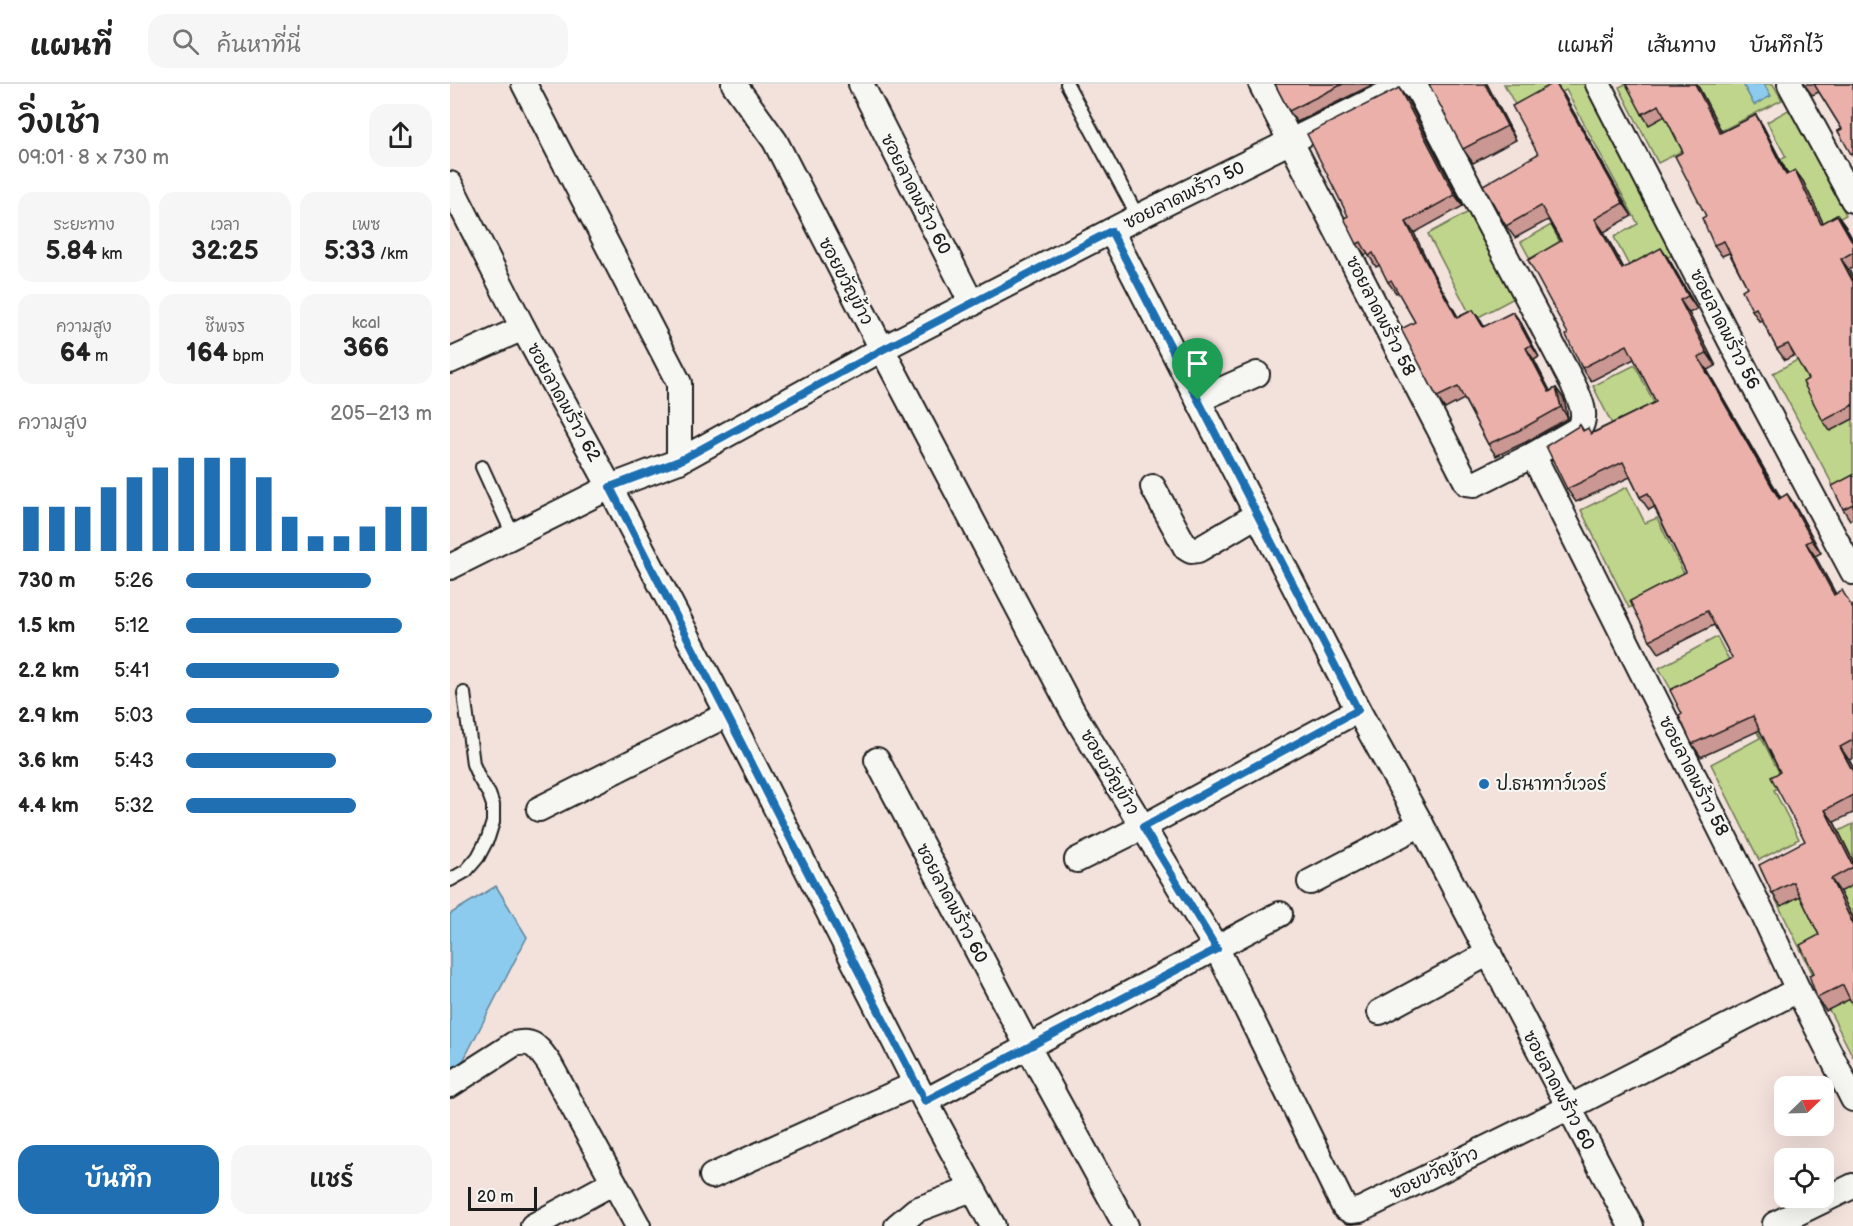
<!DOCTYPE html>
<html lang="th">
<head>
<meta charset="utf-8">
<style>
  :root { --surface:#fff; --page:#f6f6f6; --text:#222; --muted:#767676; --line:#e0e0e0; --accent:#1f6fb2 }
  body { margin:0; font-family:"Balsamiq Sans","Playpen Sans Thai",sans-serif; background:var(--page); color:var(--text); height:100vh; display:flex; flex-direction:column; font-size:22px; white-space:nowrap }
  * { box-sizing:border-box; margin:0 }
  p { font-size:20px; color:var(--muted) }
  .icon { flex:none; width:33px; height:33px; fill:none; stroke:currentColor; stroke-width:2; stroke-linecap:round; stroke-linejoin:round }
  .map { position:relative; flex:1; overflow:hidden }
  .sheet { display:flex; flex-direction:column; background:var(--surface); width:450px }
  .sheet>* { flex:none }
  .needle { width:39px; rotate:67deg }
  .tools { position:absolute; left:1324px; top:992px; display:grid; gap:12px }
  .tools a { display:grid; place-items:center; width:60px; height:60px; border-radius:12px; background:var(--surface); box-shadow:0 6px 24px #0002; font-size:30px }
  .scale { position:absolute; left:18px; bottom:15px; width:69px; box-sizing:border-box; padding-left:6px; border:3px solid #1c1c1c; border-top:0; font-size:16px; line-height:21px; white-space:nowrap; color:#1c1c1c; -webkit-text-stroke:4px #f6f6f2; paint-order:stroke }
  .pin { position:absolute; display:grid; place-items:center; width:51px; height:51px; color:#fff; margin:-62px -26px; border-radius:50% 50% 50% 0; rotate:-45deg; box-shadow:0 0 6px #0007 }
  .pin .icon { rotate:45deg }
  .round { display:grid; place-items:center; flex:none; width:63px; height:63px; border-radius:18px; background:var(--page) }
  .overview { display:flex; align-items:center; justify-content:space-between; height:102px; padding:0 18px }
  h1 { font-size:33px; font-weight:600; line-height:45px }
  .stats { display:grid; grid-template-columns:repeat(3,1fr); gap:9px; height:102px; padding:6px 18px }
  .stats div { display:grid; align-content:center; border-radius:15px; background:var(--page); text-align:center }
  .stats b { font-size:26px; font-weight:600 }
  .stats small { font-size:16px; font-weight:400 }
  .stats p { font-size:16px }
  .chart { height:168px; padding:12px 18px }
  .chart p { display:flex; justify-content:space-between }
  .chart svg { width:100%; height:108px; margin-top:6px; stroke:var(--accent); stroke-width:6 }
  .action { display:flex; gap:12px; margin-top:auto; padding:12px 18px }
  .action a { flex:1; height:69px; border-radius:18px; background:var(--accent); color:#fff; font-size:24px; font-weight:600; line-height:69px; text-align:center }
  .action a+a { background:var(--page); color:var(--text) }
  ul { padding:0 18px; list-style:none; font-size:20px }
  li { display:grid; grid-template-columns:96px 72px 1fr; align-items:center; height:45px }
  li i { height:15px; border-radius:8px; background:var(--accent) }
  header { display:flex; align-items:center; gap:36px; box-sizing:border-box; height:84px; padding:0 30px; background:var(--surface); border-bottom:2px solid var(--line) }
  header strong { font-size:28px }
  nav { display:flex; gap:33px; margin-inline-start:auto; font-size:21px }
  .search { width:420px; height:54px; background:var(--page); display:flex; align-items:center; gap:15px; box-sizing:border-box; padding:0 21px; border-radius:18px; color:var(--muted); font-size:22px }
  main { display:flex; flex:1; min-height:0 }
  .map>svg:first-child { display:block }
  .green { fill:#bfd58b; stroke:#6e7854; stroke-width:1.5 }
  .water { fill:#8dcbee; stroke:#60859a; stroke-width:1.5 }
  .lines { fill:none; stroke-linecap:round; stroke-linejoin:round }
  .lane-casing { stroke:#1c1c1c; stroke-width:16 }
  .street-casing { stroke:#1c1c1c; stroke-width:28 }
  .lane { stroke:#f6f6f2; stroke-width:12 }
  .street { stroke:#f6f6f2; stroke-width:24 }
  .wall { fill:#ca9792; stroke:#1c1c1c; stroke-width:1.5 }
  .shaded-wall { fill:#a47b77; stroke:#1c1c1c; stroke-width:1.5 }
  .building { fill:#ebb0aa; stroke:#1c1c1c; stroke-width:1.5 }
  .route-casing { stroke:#fff; stroke-width:12 }
  .route { stroke:#1f6fb2; stroke-width:8 }
  .poi-dot { fill:#1f6fb2; stroke:#f6f6f2; stroke-width:2 }
  .labels { text-anchor:middle; stroke-width:4.5; stroke-linejoin:round; paint-order:stroke }
  .street-label { font-size:18px; fill:#1c1c1c; stroke:#f6f6f2 }
  .poi-label { font-size:18px; fill:#1c1c1c; stroke:#f6f6f2; text-anchor:start }
</style>
</head>
<body>
<header>
<strong>แผนที่</strong>
<div class="search"><svg class="icon" aria-label="search" viewBox="0 0 24 24"><circle cx="10" cy="10" r="6"/><path d="M15 15l6 6"/></svg>ค้นหาที่นี่</div>
<nav><a>แผนที่</a><a>เส้นทาง</a><a>บันทึกไว้</a></nav>
</header>
<main>
<section class="sheet">
<div class="overview"><div><h1>วิ่งเช้า</h1><p>09:01 · 8 × 730 m</p></div><a class="round"><svg class="icon" aria-label="share" viewBox="0 0 24 24"><path d="M12 15V3M7 8l5-5 5 5M5 13v7h14v-7"/></svg></a></div>
<div class="stats">
<div><p>ระยะทาง</p><b>5.84<small> km</small></b></div>
<div><p>เวลา</p><b>32:25</b></div>
<div><p>เพซ</p><b>5:33<small> /km</small></b></div>
</div>
<div class="stats">
<div><p>ความสูง</p><b>64<small> m</small></b></div>
<div><p>ชีพจร</p><b>164<small> bpm</small></b></div>
<div><p>kcal</p><b>366</b></div>
</div>
<div class="chart"><p><span>ความสูง</span>205–213 m</p>
<svg viewBox="0 0 160 44" preserveAspectRatio="none"><path d="M5 44V26M15 44V26M25 44V26M35 44V18M45 44V14M55 44V10M65 44V6M75 44V6M85 44V6M95 44V14M105 44V30M115 44V38M125 44V38M135 44V34M145 44V26M155 44V26"/></svg>
</div>
<ul>
<li><b>730 m</b>5:26<i style="width:75%"></i></li>
<li><b>1.5 km</b>5:12<i style="width:88%"></i></li>
<li><b>2.2 km</b>5:41<i style="width:62%"></i></li>
<li><b>2.9 km</b>5:03<i style="width:100%"></i></li>
<li><b>3.6 km</b>5:43<i style="width:61%"></i></li>
<li><b>4.4 km</b>5:32<i style="width:69%"></i></li>
</ul>
<div class="action"><a>บันทึก</a><a>แชร์</a></div>
</section>
<div class="map">
<svg width="1403" height="1142" viewBox="0 0 1403 1142">
  <rect width="100%" height="100%" fill="#f3e1dc"/>
  <filter id="ink" filterUnits="userSpaceOnUse"><feTurbulence type="fractalNoise" baseFrequency=".0167" numOctaves="2"/><feDisplacementMap in="SourceGraphic" scale="12" xChannelSelector="R" yChannelSelector="G"/><feConvolveMatrix kernelMatrix="1 2 1 2 8 2 1 2 1" color-interpolation-filters="sRGB"/></filter>
  <g filter="url(#ink)">
    <g class="green">
      <polygon points="1054,0 1135,0 1226,169 1184,191 1164,153 1188,140 1116,6 1070,30"/>
      <polygon points="1176,0 1178,0 1217,32 1234,66 1208,79 1169,3"/>
      <polygon points="1228,0 1323,0 1332,16 1271,47"/>
      <polygon points="1340,25 1396,131 1336,163 1323,79 1336,73 1317,38"/>
      <polygon points="1022,126 1068,212 1023,236 978,150"/>
      <polygon points="1101,141 1115,168 1085,184 1071,158"/>
      <polygon points="1379,259 1403,304 1403,398 1386,407 1323,289"/>
      <polygon points="1185,281 1207,325 1165,346 1143,302"/>
      <polygon points="1177,403 1195,439 1207,434 1237,496 1179,524 1131,426"/>
      <polygon points="1267,553 1284,586 1227,616 1209,584"/>
      <polygon points="1293,621 1322,642 1309,649 1335,700 1324,706 1349,755 1309,776 1261,680 1310,654"/>
      <polygon points="1403,740 1403,881 1367,899 1311,786"/>
      <polygon points="1403,886 1403,973 1368,904"/>
    </g>
    <g class="water">
      <polygon points="1293,0 1314,0 1321,12 1304,21"/>
      <polygon points="46,802 77,853 12,979 0,985 0,830"/>
    </g>
    <g class="lines">
      <g class="lane-casing">
        <g id="lane">
          <polyline points="617,0 688,133"/>
          <polyline points="32,383 63,451"/>
          <polyline points="0,796 16,787 28,773 38,754 43,738 43,721 39,710 29,694 23,680 14,609"/>
        </g>
      </g>
      <g class="street-casing">
        <g id="street">
          <polyline points="74,0 229,299 229,377"/>
          <polyline points="284,0 325,57 432,265 623,628 767,865 894,1123 901,1127 910,1126 1118,1024 1348,906"/>
          <polyline points="411,0 522,220"/>
          <path d="M811,0L1017,399L1025,400L1083,371L1130,344C1138,329 1129,314 1123,300L965,0"/>
          <polyline points="1148,0 1297,289 1403,488"/>
          <polyline points="1340,0 1403,116"/>
          <polyline points="0,100 73,244 160,403 278,630 466,1000 543,1142"/>
          <polyline points="661,147 908,626 971,740 1181,1142"/>
          <polyline points="0,277 73,244"/>
          <polyline points="748,316 807,290"/>
          <polyline points="1083,371 1313,830 1348,906 1403,1015"/>
          <polyline points="703,403 736,464 741,467 748,466 807,431"/>
          <polyline points="0,483 160,403 229,377 432,265 688,133 956,0"/>
          <polyline points="427,676 578,963 676,1142"/>
          <polyline points="89,725 278,630"/>
          <polyline points="627,776 693,743 908,626"/>
          <polyline points="860,798 971,740"/>
          <polyline points="930,928 1039,869"/>
          <path d="M0,1001L64,960C84,955 88,964 99,979L188,1142"/>
          <polyline points="475,1017 830,830"/>
          <polyline points="262,1092 466,1000"/>
          <polyline points="1325,1140 1403,1102"/>
          <polyline points="83,1142 164,1098"/>
          <polyline points="447,1142 466,1126 522,1105"/>
        </g>
      </g>
      <use href="#lane" class="lane"/>
      <use href="#street" class="street"/>
    </g>
    <g class="wall">
      <polygon points="825,0 924,0 847,38 839,27"/>
      <polygon points="1037,0 1066,56 1023,79 1013,65"/>
      <polygon points="1247,0 1272,48 1306,31 1313,42 1338,90 1353,97 1373,139 1387,131 1395,142 1403,156 1403,183 1399,186 1403,194 1403,335 1380,347 1373,337 1358,295 1345,271 1335,276 1327,265 1312,236 1309,237 1302,226 1297,203 1279,169 1272,172 1264,161 1256,132 1233,68 1215,32 1199,41 1192,30"/>
      <polygon points="1354,0 1403,0 1403,72 1388,47 1392,45 1369,8 1362,11"/>
      <polygon points="1114,11 1182,132 1154,148 1174,184 1220,177 1247,225 1239,229 1266,282 1257,286 1331,414 1337,410 1346,423 1371,469 1365,472 1386,510 1403,522 1403,674 1399,676 1403,683 1403,729 1384,738 1403,777 1403,801 1390,808 1403,834 1403,922 1400,915 1376,927 1367,914 1364,889 1369,851 1350,812 1331,822 1322,809 1355,757 1330,688 1310,646 1251,673 1242,660 1232,630 1282,574 1264,541 1209,569 1200,556 1236,488 1204,423 1199,426 1190,413 1180,393 1126,418 1117,405 1130,341 1134,347 1142,349 1206,318 1184,275 1141,297 1132,284 1118,250 1111,157 1098,136 1065,154 1056,142"/>
      <polygon points="957,15 1013,122 964,149 983,189 1008,233 1023,226 1034,243 1063,228 1071,239 1089,273 1084,276 1100,307 1106,304 1114,315 1118,334 1076,358 1046,372 1038,360 1014,315 995,325 987,313 965,238 948,208 946,209 938,198 930,181 926,183 918,170 915,171 907,160 898,132"/>
      <polygon points="1403,391 1403,435 1400,436 1393,425"/>
    </g>
    <g class="shaded-wall">
      <polygon points="1035,0 1037,0 1066,56 1057,42"/>
      <polygon points="1106,0 1114,11 1182,132 1173,119"/>
      <polygon points="1245,0 1247,0 1278,60 1270,49"/>
      <polygon points="949,4 957,15 1013,122 1005,111"/>
      <polygon points="1306,31 1313,42 1343,102 1336,91"/>
      <polygon points="1345,86 1353,97 1379,151 1371,140"/>
      <polygon points="1387,131 1395,142 1403,156 1403,159"/>
      <polygon points="1145,135 1154,148 1181,198 1172,185"/>
      <polygon points="956,138 964,149 983,189 1015,245 1007,234 976,178"/>
      <polygon points="1211,164 1220,177 1247,225 1238,212"/>
      <polygon points="1391,175 1399,186 1403,194 1403,198"/>
      <polygon points="1230,216 1239,229 1266,282 1257,269"/>
      <polygon points="1023,226 1031,237 1041,255 1033,243"/>
      <polygon points="1063,228 1071,239 1089,273 1081,261"/>
      <polygon points="1076,264 1084,276 1107,320 1099,308"/>
      <polygon points="1248,273 1257,286 1338,428 1329,415"/>
      <polygon points="1106,304 1114,315 1118,334 1111,323"/>
      <polygon points="1337,410 1346,423 1371,469 1362,456"/>
      <polygon points="1356,459 1365,472 1393,524 1384,511"/>
      <polygon points="1390,663 1399,676 1403,683 1403,688"/>
      <polygon points="1375,726 1384,738 1403,777 1403,782"/>
      <polygon points="1381,795 1390,808 1403,834 1403,840"/>
    </g>
    <g class="building">
      <polygon points="825,0 893,0 839,27"/>
      <polygon points="979,0 1035,0 1057,42 1013,65"/>
      <polygon points="1102,0 1106,0 1173,119 1145,135 1172,185 1211,164 1238,212 1230,216 1257,269 1248,273 1329,415 1337,410 1362,456 1356,459 1384,511 1392,506 1403,525 1403,656 1390,663 1403,688 1403,711 1375,726 1403,782 1403,783 1381,795 1403,840 1403,922 1393,901 1367,914 1359,891 1364,889 1350,861 1369,851 1343,798 1322,809 1309,781 1355,757 1321,693 1330,688 1303,632 1242,660 1229,632 1232,630 1220,606 1282,574 1257,527 1200,556 1180,517 1236,488 1198,409 1190,413 1173,378 1117,405 1096,362 1130,341 1133,347 1138,344 1141,350 1206,318 1177,261 1132,284 1116,251 1118,250 1078,176 1111,157 1091,122 1056,142 1033,101 1088,70 1062,22"/>
      <polygon points="1176,0 1245,0 1270,49 1306,31 1336,91 1345,86 1371,140 1387,131 1403,159 1403,168 1391,175 1403,198 1403,321 1373,337 1353,298 1358,295 1338,260 1327,265 1306,224 1302,226 1292,206 1297,203 1274,157 1264,161 1252,134 1256,132 1225,72 1233,68 1209,21 1192,30"/>
      <polygon points="1364,0 1403,0 1403,68 1401,70 1388,47 1392,45"/>
      <polygon points="949,4 1005,111 956,138 976,178 1007,234 1023,226 1033,243 1063,228 1081,261 1076,264 1099,308 1106,304 1111,323 1068,347 1038,360 1008,303 987,313 951,245 965,238 941,196 938,198 923,169 919,172 911,158 907,160 894,134 898,132 857,50"/>
      <polygon points="1403,391 1403,420 1393,425 1382,402"/>
    </g>
  </g>
  <g class="lines" filter="url(#ink)">
    <g class="route-casing">
      <polygon id="route" points="661,147 908,626 693,743 767,865 475,1017 160,403 229,377 432,266"/>
    </g>
    <use href="#route" class="route"/>
  </g>
  <circle class="poi-dot" cx="1034" cy="700" r="6"/>
  <g class="labels">
    <g class="street-label">
      <text transform="translate(466 110) rotate(63)" y="6">ซอยลาดพร้าว 60</text>
      <text transform="translate(734 111) rotate(-26)" y="6">ซอยลาดพร้าว 50</text>
      <text transform="translate(396 197) rotate(62)" y="6">ซอยขวัญข้าว</text>
      <text transform="translate(931 232) rotate(63)" y="6">ซอยลาดพร้าว 58</text>
      <text transform="translate(1275 245) rotate(63)" y="6">ซอยลาดพร้าว 56</text>
      <text transform="translate(114 318) rotate(61)" y="6">ซอยลาดพร้าว 62</text>
      <text transform="translate(660 688) rotate(59)" y="6">ซอยขวัญข้าว</text>
      <text transform="translate(1244 692) rotate(63)" y="6">ซอยลาดพร้าว 58</text>
      <text transform="translate(502 819) rotate(62)" y="6">ซอยลาดพร้าว 60</text>
      <text transform="translate(1109 1006) rotate(62)" y="6">ซอยลาดพร้าว 60</text>
      <text transform="translate(984 1089) rotate(-26)" y="6">ซอยขวัญข้าว</text>
    </g>
    <g class="poi-label">
      <text x="1046" y="706">ป.ธนาทาว์เวอร์</text>
    </g>
  </g>
</svg>
<div class="tools">
<a><svg class="needle" viewBox="-14 -14 28 28"><path d="M0-13l5 13h-10z" fill="#e53935"/><path d="M0 13l5-13h-10z" fill="#767676"/></svg></a>
<a><svg class="icon" aria-label="locate" viewBox="0 0 24 24"><circle cx="12" cy="12" r="6"/><path d="M12 2v4M12 18v4M2 12h4M18 12h4"/></svg></a>
</div>
<div class="scale">20 m</div>
<div class="pin" style="left:748px;top:316px;background:#1e9e55"><svg class="icon" aria-label="arrive" viewBox="0 0 24 24"><path d="M6 21V4h12l-3 4 3 4H6"/></svg></div>
</div>
</main>
</body>
</html>
